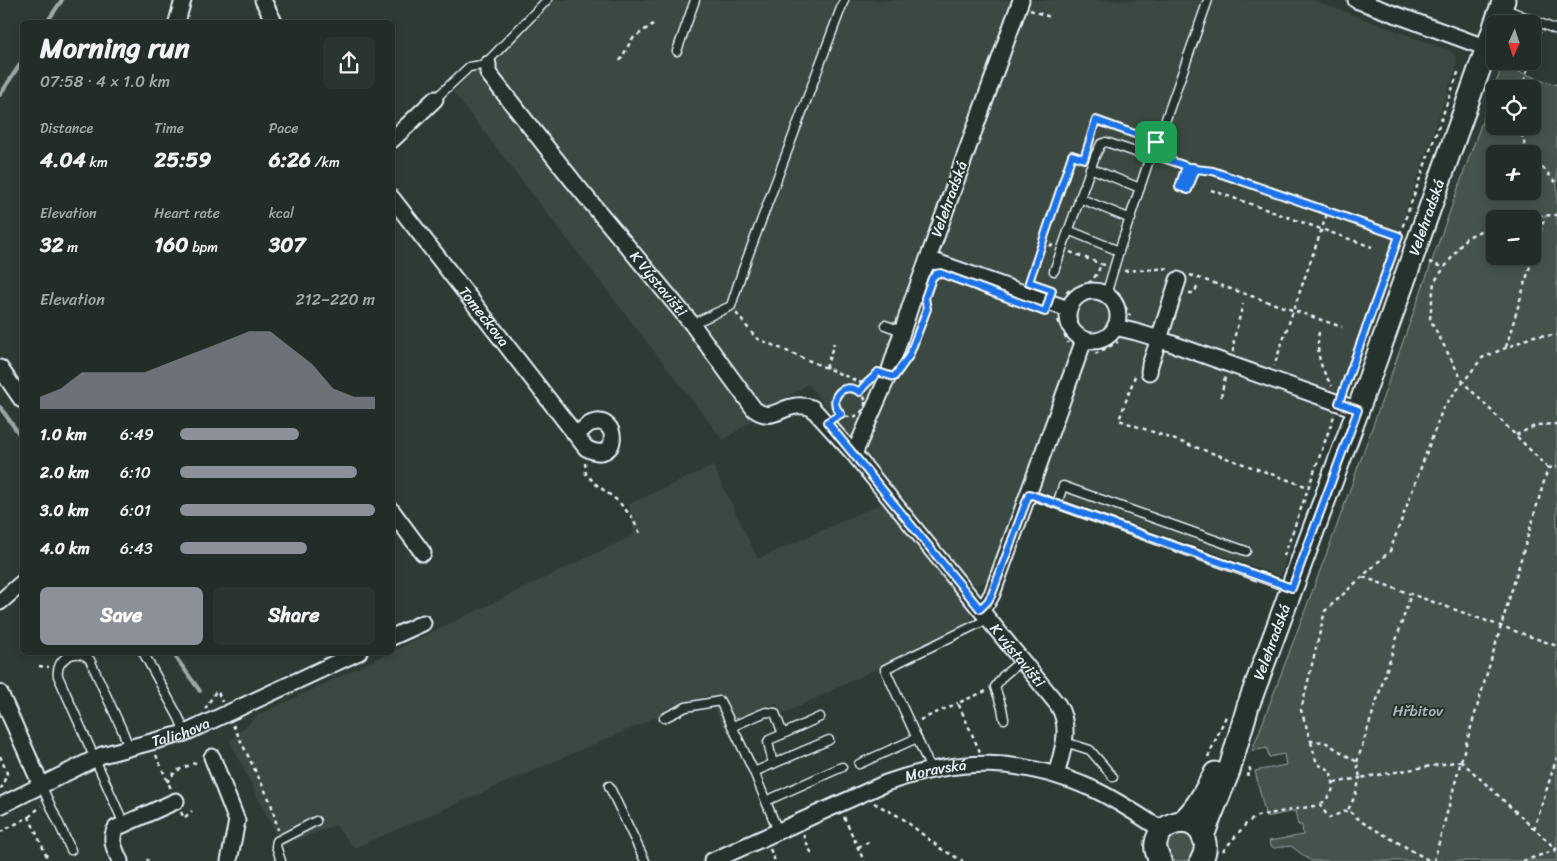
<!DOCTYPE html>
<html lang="en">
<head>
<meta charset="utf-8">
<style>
  :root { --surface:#222c28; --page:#2a3430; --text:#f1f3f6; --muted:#a2a7a8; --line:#3f4845; --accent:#8c9099 }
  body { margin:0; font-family:Sriracha,sans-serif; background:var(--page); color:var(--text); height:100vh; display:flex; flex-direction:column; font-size:19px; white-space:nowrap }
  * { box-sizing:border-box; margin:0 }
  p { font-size:16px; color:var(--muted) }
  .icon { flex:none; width:28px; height:28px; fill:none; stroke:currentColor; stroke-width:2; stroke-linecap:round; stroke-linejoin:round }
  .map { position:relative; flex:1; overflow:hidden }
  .details { position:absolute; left:20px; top:20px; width:375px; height:635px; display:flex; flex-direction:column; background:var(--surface); border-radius:8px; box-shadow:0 2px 8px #0003,0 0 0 1px var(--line) }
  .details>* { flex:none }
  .needle { width:32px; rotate:183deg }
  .fabs { position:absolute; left:1486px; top:15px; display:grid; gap:10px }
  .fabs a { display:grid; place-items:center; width:55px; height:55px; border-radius:8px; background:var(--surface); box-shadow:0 2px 8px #0003,0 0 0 1px var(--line); font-size:25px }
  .pin { position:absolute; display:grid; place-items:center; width:42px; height:42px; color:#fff; margin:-21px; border-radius:10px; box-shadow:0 2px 8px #0006 }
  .round { display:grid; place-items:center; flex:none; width:52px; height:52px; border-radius:8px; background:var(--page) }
  .head { display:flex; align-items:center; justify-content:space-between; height:85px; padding:0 20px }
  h1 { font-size:28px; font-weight:700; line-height:38px }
  .metrics { display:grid; grid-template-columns:repeat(3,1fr); gap:8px; height:85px; padding:5px 20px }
  .metrics div { display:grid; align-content:center }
  .metrics b { font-size:21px; font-weight:700 }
  .metrics small { font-size:14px; font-weight:400 }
  .metrics p { font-size:14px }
  .chart { height:140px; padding:10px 20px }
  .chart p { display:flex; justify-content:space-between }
  .chart svg { width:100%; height:90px; margin-top:5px; fill:var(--accent); opacity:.7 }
  .primary-button { display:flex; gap:10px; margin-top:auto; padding:10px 20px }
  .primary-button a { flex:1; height:58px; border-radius:8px; background:var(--accent); color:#fff; font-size:20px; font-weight:700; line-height:58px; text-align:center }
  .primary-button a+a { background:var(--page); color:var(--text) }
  ul { padding:0 20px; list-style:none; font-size:16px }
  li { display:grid; grid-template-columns:80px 60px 1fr; align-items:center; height:38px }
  li i { height:12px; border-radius:6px; background:var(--accent) }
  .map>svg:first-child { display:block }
  .built { fill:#3b4843 }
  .green { fill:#45524e; stroke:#96a2a3; fill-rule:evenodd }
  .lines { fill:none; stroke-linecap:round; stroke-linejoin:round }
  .stream { stroke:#9da8a9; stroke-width:4 }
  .service-casing { stroke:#e8f1f8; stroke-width:11 }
  .minor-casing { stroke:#e8f1f8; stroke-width:19 }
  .secondary-casing { stroke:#e8f1f8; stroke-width:25 }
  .path { stroke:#e8f1f8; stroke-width:2.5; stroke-dasharray:4 4; stroke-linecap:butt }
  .service { stroke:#26332d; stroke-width:8 }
  .minor { stroke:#26332d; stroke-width:15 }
  .secondary { stroke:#26332d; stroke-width:21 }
  .route-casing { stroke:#fff; stroke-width:10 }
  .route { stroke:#1a73e8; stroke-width:6 }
  .labels { text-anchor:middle; stroke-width:4; stroke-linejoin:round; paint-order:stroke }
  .street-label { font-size:15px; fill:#e8f1f8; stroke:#26332d }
  .park-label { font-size:15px; fill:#afb9bc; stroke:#26332d }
</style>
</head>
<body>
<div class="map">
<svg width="1557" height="861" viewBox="0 0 1557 861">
  <rect width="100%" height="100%" fill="#2e3b35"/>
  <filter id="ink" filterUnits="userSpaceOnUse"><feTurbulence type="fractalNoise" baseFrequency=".02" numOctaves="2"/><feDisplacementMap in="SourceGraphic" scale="10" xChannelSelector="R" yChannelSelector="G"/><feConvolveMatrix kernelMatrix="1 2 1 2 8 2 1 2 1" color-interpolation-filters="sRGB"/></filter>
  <g filter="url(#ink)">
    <g class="built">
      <polygon points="541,0 1313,0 1450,51 1455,56 1457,61 1456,67 1280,576 1024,485 992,574 984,583 977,585 971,584 808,384 723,440 453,92"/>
      <polygon points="713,466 758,559 887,501 968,601 973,622 785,713 776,703 723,727 708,695 354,848 335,825 282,846 230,741 257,716 389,653 392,652 393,651 634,535 629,504"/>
    </g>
    <g class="green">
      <path d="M1502,66L1557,85V861H1311L1291,846L1274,848L1270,846L1269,841L1303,835L1302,825H1298L1295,811L1266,817L1255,771L1286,765L1284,754L1269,757L1267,748L1252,751L1335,531ZM1495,89H1532V126H1495ZM1495,154H1532V191H1495ZM1495,219H1532V256H1495Z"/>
      <polygon points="1178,829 1198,840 1192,861 1171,861 1164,853 1165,838"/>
    </g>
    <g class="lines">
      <g class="stream">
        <polyline points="47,22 62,0"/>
        <polyline points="0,95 22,61"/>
        <polyline points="0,407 22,438"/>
        <polyline points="172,652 200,691"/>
      </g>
      <g class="service-casing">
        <g id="service">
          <polyline points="1503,8 1557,30"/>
          <polyline points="677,51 695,0"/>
          <polyline points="435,99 469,67 488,64 489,60 547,0"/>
          <polyline points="1161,133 1208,0"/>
          <polyline points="1090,168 1140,188"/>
          <polyline points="1079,198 1131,219"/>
          <polyline points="1068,230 1119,251"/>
          <polyline points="1054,271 1095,156 1101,144 1106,142 1150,157 1119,251 1106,295"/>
          <polyline points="692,324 731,306 742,272 844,0"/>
          <polyline points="885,325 902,331"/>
          <polyline points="1029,494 1290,588"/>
          <polyline points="1057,504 1063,486 1246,551"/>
          <polyline points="143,652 179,718 185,733"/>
          <polyline points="664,718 686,707 720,701 754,772 778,831"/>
          <polyline points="1004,719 1002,708 995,687 1003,676 1022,660"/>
          <polyline points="733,726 766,712 775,713 783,734 820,717"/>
          <polyline points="1065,742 1090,750 1113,777"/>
          <polyline points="773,764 768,742 769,740 783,734"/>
          <polyline points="859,764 917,738"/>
          <polyline points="931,769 885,669 988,619"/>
          <polyline points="754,772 829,740"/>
          <polyline points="41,785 71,850"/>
          <polyline points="609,786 645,861"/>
          <polyline points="766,801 842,767"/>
          <path d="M124,824L58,676C55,658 78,646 90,660L123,732L129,748"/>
          <polyline points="281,861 276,846 277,841 316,821"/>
        </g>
      </g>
      <g class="minor-casing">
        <g id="minor">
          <polyline points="263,0 274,22"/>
          <polyline points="1021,0 928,259 1068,309"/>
          <polyline points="1356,0 1487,48"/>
          <polyline points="177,22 183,0"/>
          <path id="s1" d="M488,64V73L573,181L692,324L754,409C771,422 779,408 796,406C802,405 807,406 812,408L854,454"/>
          <polyline points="392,140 435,99"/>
          <path id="s2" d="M392,198L586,448C620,467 620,414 592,423C587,424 581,431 577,435"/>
          <path id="s3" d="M928,259L911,304L888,376L854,454L1058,705C1072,728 1062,752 1056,775"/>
          <polyline points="1178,280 1159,339 1358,410"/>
          <circle cx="1093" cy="316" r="25"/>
          <polyline points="1115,327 1136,332 1159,339 1150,365 1149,372"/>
          <polyline points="0,368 22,400"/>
          <polyline points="392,511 423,553"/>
          <polyline points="0,602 22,583"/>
          <polyline points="980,609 988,601 992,594 1084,340"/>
          <polyline points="392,637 423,623"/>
          <polyline points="0,693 41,785"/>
          <polyline points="212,757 237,821 229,861"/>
          <path id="s4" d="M0,806L102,755L185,733L359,652"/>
          <path d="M120,861C115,850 109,839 116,828L176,801"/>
          <path id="s5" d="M712,861L886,783C960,757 1020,757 1093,789C1117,800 1140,816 1162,830"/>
        </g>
      </g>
      <g class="secondary-casing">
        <g id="secondary">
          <polyline points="1495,24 1504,0"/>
          <path d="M1181,822C1197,809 1205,791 1215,773"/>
          <path id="s6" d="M1203,836L1209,820L1229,771L1248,706L1358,410L1495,25"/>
          <path d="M1161,861C1139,830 1192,804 1204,839C1207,847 1205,854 1201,861"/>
        </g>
      </g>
      <g class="path">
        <polyline points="1030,10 1050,17"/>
        <polyline points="1532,55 1541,32"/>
        <polyline points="620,61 632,39 653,24"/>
        <polyline points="1523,89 1526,74 1530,61"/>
        <polyline points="1532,115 1537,114"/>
        <polyline points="1520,126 1525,146 1532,154"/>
        <polyline points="1089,142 1096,120 1154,141"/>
        <polyline points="1161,143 1165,145 1160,157 1186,166 1179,187 1182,188 1189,167 1193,167 1185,189 1188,190 1196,169 1213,171 1328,211 1274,366"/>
        <polyline points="1532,155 1557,184"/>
        <polyline points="1211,190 1372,247"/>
        <polyline points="1328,211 1399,236"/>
        <polyline points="1507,219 1510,217 1557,215"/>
        <polyline points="1495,224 1466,238 1434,282 1430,319 1463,382 1548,468"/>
        <polyline points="1042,242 1053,246"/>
        <polyline points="1070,252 1101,264"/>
        <polyline points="1429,262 1444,268"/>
        <polyline points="1124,271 1170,268"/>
        <polyline points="1190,275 1342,327"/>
        <polyline points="1029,280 1072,155 1084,158"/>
        <polyline points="1066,292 1092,281 1098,272 1101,264 1105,265"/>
        <polyline points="1118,292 1130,316"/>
        <polyline points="1189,293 1194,293 1197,287"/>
        <polyline points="736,313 756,338 864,384 871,380"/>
        <polyline points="1058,320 1068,343"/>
        <polyline points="919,329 927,309 926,306"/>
        <path d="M1319,332C1316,353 1320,368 1332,386"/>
        <polyline points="1506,347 1545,216"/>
        <polyline points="1233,352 1234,339 1243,304"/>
        <polyline points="1095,354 1118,342"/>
        <polyline points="826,368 834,343"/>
        <polyline points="1135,376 1119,420 1308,487"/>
        <circle cx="850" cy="402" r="15"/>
        <polyline points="1343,392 1459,70"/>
        <polyline points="1221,397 1225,377"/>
        <polyline points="1516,435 1537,425 1557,424"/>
        <polyline points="585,463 586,474 597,485 618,501 631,516 641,535"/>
        <polyline points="1548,468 1557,467"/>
        <polyline points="1284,556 1334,416"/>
        <polyline points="1363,577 1557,646"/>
        <polyline points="39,666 49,667"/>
        <polyline points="205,709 216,691 218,692 222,702"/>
        <polyline points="920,720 958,703"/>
        <polyline points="233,725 271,803 278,830"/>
        <path d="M1311,742L1317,764L1330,770C1336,789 1334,792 1320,805"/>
        <polyline points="980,752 958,703 986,691"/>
        <polyline points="156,755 171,789"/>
        <polyline points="0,756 7,773 2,787 0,788"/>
        <polyline points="1208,757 1227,714"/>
        <polyline points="1461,761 1360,778 1357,762 1325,742 1311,741 1301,710 1325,611 1390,551 1443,408 1482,358 1534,336 1557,335"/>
        <polyline points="1461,761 1557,850"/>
        <polyline points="1357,762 1411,594"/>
        <polyline points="1246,775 1251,774 1249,765"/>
        <polyline points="167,782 176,771 199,761"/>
        <polyline points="1334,783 1360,778 1355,796 1348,810"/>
        <polyline points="874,803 902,818 941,849 963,861"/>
        <polyline points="181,812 184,818 192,811"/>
        <polyline points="29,817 41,806"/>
        <polyline points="844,817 864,861"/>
        <polyline points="1534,829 1557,757"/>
        <polyline points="0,832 29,817 49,861"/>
        <polyline points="803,835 812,854"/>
        <polyline points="858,847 871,841"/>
        <polyline points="770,849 775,861"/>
        <polyline points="1223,851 1246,824 1257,816 1320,805 1329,818 1348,810 1362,822 1430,861"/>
        <polyline points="147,861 148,859"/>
        <polyline points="1434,861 1461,761 1548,468"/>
        <polyline points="1523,861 1556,850"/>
      </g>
      <use href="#service" class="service"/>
      <use href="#minor" class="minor"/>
      <use href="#secondary" class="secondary"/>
    </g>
  </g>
  <g class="lines" filter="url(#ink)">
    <g class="route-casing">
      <path id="route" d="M1096,120L1165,145L1160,157L1186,166L1179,187L1182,188L1189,167H1193L1185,189L1188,190L1196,169L1213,171L1399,236L1339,403L1358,410L1292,588L1029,494L992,594L988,601L980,609L827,422L841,414C826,399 843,380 860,392C865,382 872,381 878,372L894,377L909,356L927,309L925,298L932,278L936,274L940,273L1045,312L1052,290L1029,282L1072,155L1084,159Z"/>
    </g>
    <use href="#route" class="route"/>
  </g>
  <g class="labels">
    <g class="street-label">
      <text transform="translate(949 199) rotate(-70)" y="5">Velehradská</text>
      <text dy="5" stroke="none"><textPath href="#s6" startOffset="658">Velehradská</textPath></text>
      <text dy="5" stroke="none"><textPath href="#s1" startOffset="280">K Výstavišti</textPath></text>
      <text dy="5" stroke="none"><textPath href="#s2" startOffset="150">Tomečkova</textPath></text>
      <text dy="5" stroke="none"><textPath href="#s6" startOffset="206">Velehradská</textPath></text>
      <text dy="5" stroke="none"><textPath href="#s3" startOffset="468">K výstavišti</textPath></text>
      <text dy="5" stroke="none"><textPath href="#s4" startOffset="196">Talichova</textPath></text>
      <text dy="5" stroke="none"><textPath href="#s5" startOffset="242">Moravská</textPath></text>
    </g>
    <g class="park-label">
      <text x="1418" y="716">Hřbitov</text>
    </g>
  </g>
</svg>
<div class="fabs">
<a><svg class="needle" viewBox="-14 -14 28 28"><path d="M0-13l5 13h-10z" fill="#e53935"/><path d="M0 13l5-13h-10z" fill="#a2a7a8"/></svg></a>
<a><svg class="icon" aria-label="locate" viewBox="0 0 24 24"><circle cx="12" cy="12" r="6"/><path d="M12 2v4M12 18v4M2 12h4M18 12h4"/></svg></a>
<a>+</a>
<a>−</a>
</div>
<div class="pin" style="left:1156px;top:142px;background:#1e9e55"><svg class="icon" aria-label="arrive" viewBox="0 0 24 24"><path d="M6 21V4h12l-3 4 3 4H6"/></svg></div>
<section class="details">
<div class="head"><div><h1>Morning run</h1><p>07:58 · 4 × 1.0 km</p></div><a class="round"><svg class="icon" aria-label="share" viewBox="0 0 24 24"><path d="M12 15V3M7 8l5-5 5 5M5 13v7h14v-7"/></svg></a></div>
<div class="metrics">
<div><p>Distance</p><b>4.04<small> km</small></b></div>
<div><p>Time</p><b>25:59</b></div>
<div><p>Pace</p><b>6:26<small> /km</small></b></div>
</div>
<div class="metrics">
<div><p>Elevation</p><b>32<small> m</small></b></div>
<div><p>Heart rate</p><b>160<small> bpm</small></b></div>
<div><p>kcal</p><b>307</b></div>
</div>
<div class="chart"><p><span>Elevation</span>212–220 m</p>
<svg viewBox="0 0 160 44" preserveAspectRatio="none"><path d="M0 44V38L10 34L20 26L30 26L40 26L50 26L60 22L70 18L80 14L90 10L100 6L110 6L120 14L130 22L140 34L150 38L160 38V44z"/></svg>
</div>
<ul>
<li><b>1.0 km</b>6:49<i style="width:61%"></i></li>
<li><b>2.0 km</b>6:10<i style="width:91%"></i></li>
<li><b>3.0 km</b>6:01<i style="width:100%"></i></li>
<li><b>4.0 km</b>6:43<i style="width:65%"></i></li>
</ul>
<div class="primary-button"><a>Save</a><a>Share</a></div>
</section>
</div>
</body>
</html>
